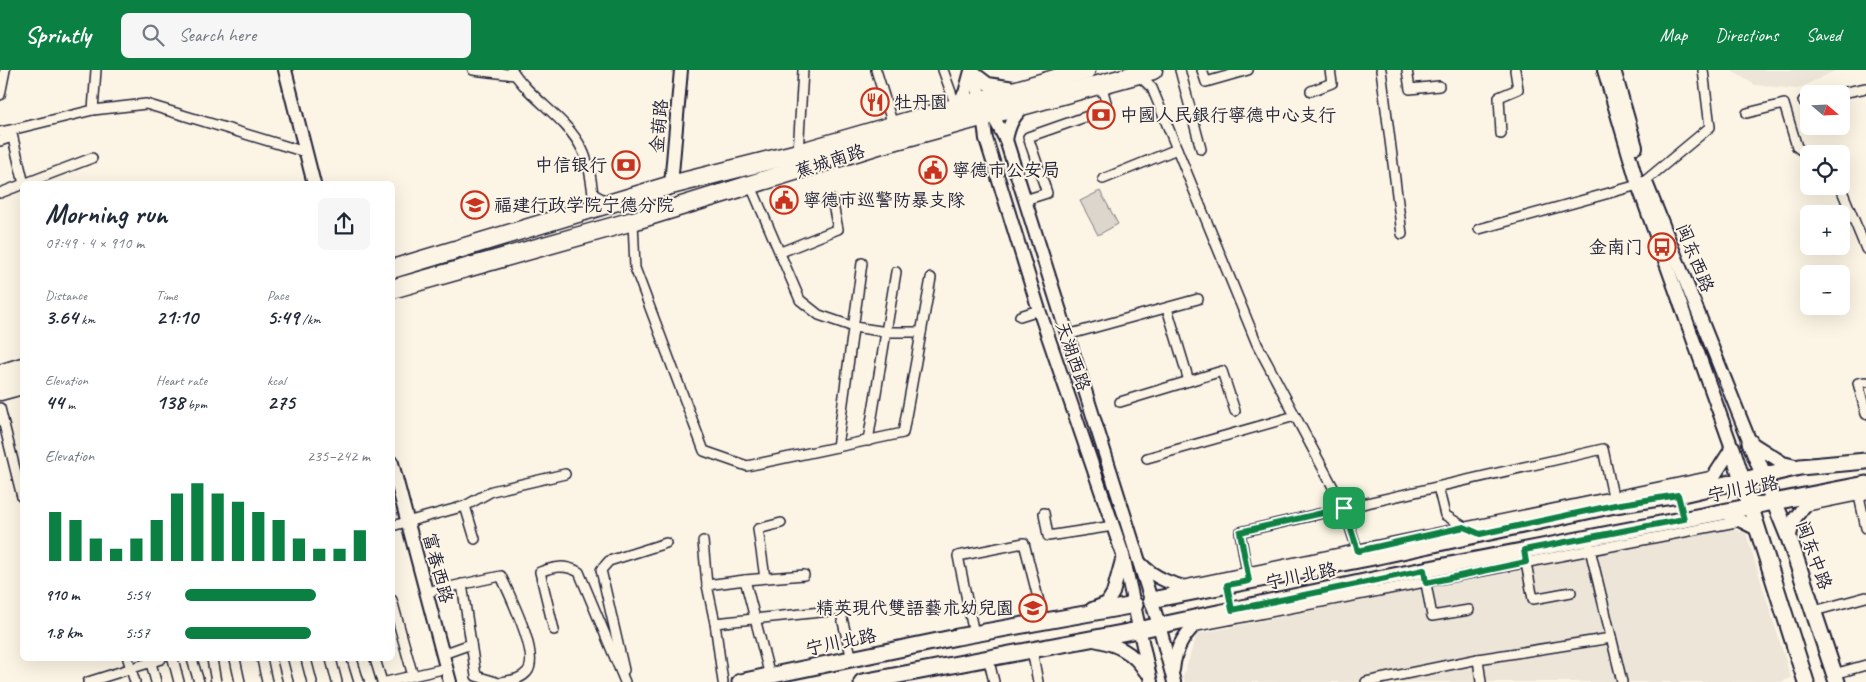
<!DOCTYPE html>
<html lang="en">
<head>
<meta charset="utf-8">
<style>
  :root { --surface:#fff; --page:#f6f6f7; --text:#1f2937; --muted:#747a83; --accent:#0b8043 }
  body { margin:0; font-family:Caveat,"LXGW WenKai TC",sans-serif; background:var(--page); color:var(--text); height:100vh; display:flex; flex-direction:column; font-size:19px; white-space:nowrap }
  * { box-sizing:border-box; margin:0 }
  p { font-size:16px; color:var(--muted) }
  .icon { flex:none; width:28px; height:28px; fill:none; stroke:currentColor; stroke-width:2; stroke-linecap:round; stroke-linejoin:round }
  .map { position:relative; flex:1; overflow:hidden }
  .sheet { position:absolute; left:20px; top:111px; width:375px; height:480px; display:flex; flex-direction:column; background:var(--surface); border-radius:8px; box-shadow:0 5px 20px #0002 }
  .sheet>* { flex:none }
  .needle { width:32px; rotate:109deg }
  .buttons { position:absolute; left:1800px; top:15px; display:grid; gap:10px }
  .buttons a { display:grid; place-items:center; width:50px; height:50px; border-radius:8px; background:var(--surface); box-shadow:0 5px 20px #0002; font-size:25px }
  .pin { position:absolute; display:grid; place-items:center; width:42px; height:42px; color:#fff; margin:-21px; border-radius:10px; box-shadow:0 2px 8px #0006 }
  .round { display:grid; place-items:center; flex:none; width:52px; height:52px; border-radius:8px; background:var(--page) }
  .headline { display:flex; align-items:center; justify-content:space-between; height:85px; padding:0 25px }
  h1 { font-size:28px; font-weight:800; line-height:38px }
  .metrics { display:grid; grid-template-columns:repeat(3,1fr); gap:8px; height:85px; padding:5px 25px }
  .metrics div { display:grid; align-content:center }
  .metrics b { font-size:21px; font-weight:800 }
  .metrics small { font-size:14px; font-weight:400 }
  .metrics p { font-size:14px }
  .chart { height:140px; padding:10px 25px }
  .chart p { display:flex; justify-content:space-between }
  .chart svg { width:100%; height:90px; margin-top:5px; stroke:var(--accent); stroke-width:6 }
  ul { padding:0 25px; list-style:none; font-size:16px }
  li { display:grid; grid-template-columns:80px 60px 1fr; align-items:center; height:38px }
  li i { height:12px; border-radius:6px; background:var(--accent) }
  header { display:flex; align-items:center; gap:30px; box-sizing:border-box; height:70px; padding:0 25px; background:var(--accent); color:#fff }
  header strong { font-size:24px }
  nav { display:flex; gap:28px; margin-inline-start:auto; font-size:18px }
  .search { width:350px; height:45px; background:var(--page); display:flex; align-items:center; gap:12px; box-sizing:border-box; padding:0 18px; border-radius:8px; color:var(--muted); font-size:19px }
  .map>svg:first-child { display:block }
  .built { fill:#ece5d8 }
  .pitch { fill:#dcd6cc; stroke:#7f7c84 }
  .lines { fill:none; stroke-linecap:round; stroke-linejoin:round }
  .street-casing { stroke:#22223b; stroke-width:12 }
  .secondary-casing { stroke:#22223b; stroke-width:16 }
  .primary-casing { stroke:#22223b; stroke-width:19 }
  .highway-casing { stroke:#22223b; stroke-width:21 }
  .street { stroke:#fcf5e5; stroke-width:9 }
  .secondary { stroke:#fcf5e5; stroke-width:12 }
  .primary { stroke:#fcf5e5; stroke-width:15 }
  .highway { stroke:#fcf5e5; stroke-width:18 }
  .route-casing { stroke:#fff; stroke-width:10 }
  .route { stroke:#0b8043; stroke-width:6 }
  .labels { text-anchor:middle; stroke-width:4; stroke-linejoin:round; paint-order:stroke }
  .poi-label { font-size:18px; fill:#22223b; stroke:#fcf5e5; text-anchor:start }
  .street-label { font-size:18px; fill:#22223b; stroke:#fcf5e5 }
</style>
</head>
<body>
<header>
<strong>Sprintly</strong>
<div class="search"><svg class="icon" aria-label="search" viewBox="0 0 24 24"><circle cx="10" cy="10" r="6"/><path d="M15 15l6 6"/></svg>Search here</div>
<nav><a>Map</a><a>Directions</a><a>Saved</a></nav>
</header>
<div class="map">
<svg width="1866" height="612" viewBox="0 0 1866 612">
  <rect width="100%" height="100%" fill="#fcf5e5"/>
  <filter id="ink" filterUnits="userSpaceOnUse"><feTurbulence type="fractalNoise" baseFrequency=".02" numOctaves="2"/><feDisplacementMap in="SourceGraphic" scale="10" xChannelSelector="R" yChannelSelector="G"/><feConvolveMatrix kernelMatrix="1 2 1 2 8 2 1 2 1" color-interpolation-filters="sRGB"/></filter>
  <g filter="url(#ink)">
    <g class="built">
      <polygon points="1731,0 1837,0 1797,19 1755,15"/>
      <polygon points="1723,457 1746,463 1791,608 1781,612 1185,612 1183,607 1197,564"/>
    </g>
    <polygon class="pitch" points="1100,121 1118,154 1098,165 1080,131"/>
    <g class="lines">
      <g class="street-casing">
        <g id="street">
          <polyline points="473,0 515,5"/>
          <path d="M512,0C531,30 566,47 582,79C589,93 591,109 593,124L608,132"/>
          <polyline points="876,0 893,55"/>
          <polyline points="943,0 956,36"/>
          <polyline points="1180,0 1201,79"/>
          <polyline points="1202,0 1206,12 1248,0"/>
          <polyline points="1381,0 1402,164"/>
          <polyline points="1407,0 1410,19 1439,16"/>
          <polyline points="1137,4 1152,18 1257,274 1343,436 1359,485"/>
          <polyline points="1311,21 1332,13 1330,0"/>
          <polyline points="1837,24 1866,18"/>
          <polyline points="0,25 5,0"/>
          <polyline points="1803,31 1809,30"/>
          <polyline points="93,40 146,34 305,82"/>
          <polyline points="1747,43 1784,34 1797,77 1809,86"/>
          <polyline points="11,60 93,40 96,0"/>
          <polyline points="0,62 11,60 24,114"/>
          <polyline points="1501,64 1499,27 1518,19 1515,0"/>
          <polyline points="0,71 12,67"/>
          <polyline points="798,83 803,0"/>
          <polyline points="1103,109 1177,79"/>
          <polyline points="1645,111 1710,57 1703,0"/>
          <polyline points="751,116 800,230 819,245 854,257 887,262 921,262"/>
          <polyline points="1840,116 1866,179"/>
          <polyline points="0,123 92,88"/>
          <polyline points="1025,130 1047,123 1028,67 1108,39 1101,14"/>
          <polyline points="633,151 635,198 704,381 747,396 903,363 931,208"/>
          <polyline points="1479,159 1638,115"/>
          <polyline points="781,182 838,159 832,130"/>
          <polyline points="1167,238 1189,311"/>
          <polyline points="1020,246 1039,240"/>
          <polyline points="1067,265 1198,229"/>
          <polyline points="1866,312 1858,313 1866,344"/>
          <polyline points="1120,332 1222,301 1235,341"/>
          <polyline points="0,338 22,427"/>
          <polyline points="868,371 896,202"/>
          <polyline points="837,377 862,193"/>
          <polyline points="1147,388 1295,346"/>
          <polyline points="1438,417 1445,445 1466,458"/>
          <polyline points="1859,426 1866,458"/>
          <polyline points="465,436 475,469"/>
          <polyline points="1802,437 1866,424"/>
          <polyline points="1044,443 1048,466 1113,456"/>
          <polyline points="392,456 465,436 492,421 565,404"/>
          <polyline points="703,471 707,515"/>
          <polyline points="1589,475 1622,612"/>
          <polyline points="1525,488 1533,529 1571,522"/>
          <polyline points="765,508 758,459 781,453"/>
          <polyline points="1248,508 1240,462 1603,379 1614,431"/>
          <polyline points="1425,508 1432,546 1469,540"/>
          <polyline points="745,510 804,505"/>
          <polyline points="462,514 476,606 496,612"/>
          <polyline points="1185,515 1708,407"/>
          <path d="M426,522L501,506C509,524 541,586 527,602C520,610 511,610 502,612"/>
          <polyline points="392,530 413,606"/>
          <polyline points="1814,541 1866,527"/>
          <polyline points="715,553 707,515 745,510 770,606"/>
          <polyline points="1192,557 1741,451"/>
          <path d="M554,560L540,502C555,496 565,495 579,502L625,612"/>
          <polyline points="974,564 958,486 1024,473 1044,551"/>
          <polyline points="1032,580 1038,612"/>
          <polyline points="443,584 471,574"/>
          <polyline points="988,587 994,612"/>
          <polyline points="128,589 135,612"/>
          <polyline points="150,589 156,612"/>
          <polyline points="173,589 179,612"/>
          <polyline points="192,589 199,612"/>
          <polyline points="212,589 216,612"/>
          <polyline points="235,589 240,612"/>
          <polyline points="262,589 267,612"/>
          <polyline points="282,589 288,612"/>
          <polyline points="306,589 312,612"/>
          <polyline points="331,589 337,612"/>
          <polyline points="352,589 359,612"/>
          <polyline points="375,589 382,612"/>
          <polyline points="624,600 601,500 609,491 666,473"/>
          <polyline points="1834,604 1866,595"/>
          <polyline points="88,612 161,589"/>
          <polyline points="386,612 447,598"/>
          <polyline points="723,612 715,553 840,540 852,589"/>
          <polyline points="1366,612 1478,589"/>
          <polyline points="1481,612 1478,589 1611,568"/>
        </g>
      </g>
      <g class="secondary-casing">
        <g id="secondary">
          <polyline points="285,0 314,114"/>
          <polyline points="971,0 981,29 986,69 1039,240 1123,485 1151,612"/>
          <polyline points="1604,0 1638,115 1732,378 1714,406 1691,420"/>
          <polyline points="1614,0 1636,77"/>
          <polyline points="971,1 988,14 1014,18"/>
          <polyline points="956,36 965,23 971,1"/>
          <polyline points="988,37 1006,70 1159,555 1174,612"/>
          <path d="M1006,70C1009,54 1013,47 1024,36"/>
          <polyline points="671,115 681,0"/>
          <polyline points="1647,115 1750,372 1783,393 1799,397"/>
          <polyline points="392,393 450,612"/>
          <polyline points="1723,442 1759,460"/>
          <polyline points="1789,468 1795,448 1813,425"/>
          <path d="M1140,493C1156,510 1175,515 1197,520"/>
          <polyline points="1092,539 1107,533 1113,523 1122,490"/>
          <path d="M1094,570C1116,574 1133,582 1145,601"/>
          <path d="M1173,600C1175,576 1187,561 1204,546"/>
        </g>
      </g>
      <g class="primary-casing">
        <g id="primary">
          <polyline points="1750,372 1789,468 1837,612"/>
          <polyline points="1732,378 1806,612"/>
          <polyline points="1151,530 1374,487 1615,435 1678,425 1800,397 1866,391"/>
          <polyline points="740,612 957,567 1135,535"/>
          <polyline points="862,612 1138,560 1378,509 1866,414"/>
        </g>
      </g>
      <g class="highway-casing">
        <g id="highway">
          <polyline points="392,199 671,115 798,83 1086,0"/>
          <polyline points="392,219 633,151 882,74 1153,0"/>
          <polyline points="0,304 22,297"/>
          <polyline points="0,321 22,315"/>
        </g>
      </g>
      <use href="#street" class="street"/>
      <use href="#secondary" class="secondary"/>
      <use href="#primary" class="primary"/>
      <use href="#highway" class="highway"/>
    </g>
  </g>
  <g class="lines" filter="url(#ink)">
    <g class="route-casing">
      <polygon id="route" points="1678,425 1684,449 1524,480 1526,492 1426,513 1424,500 1232,540 1227,515 1249,511 1240,462 1344,438 1358,481 1464,457 1480,464 1615,435"/>
    </g>
    <use href="#route" class="route"/>
  </g>
  <defs>
    <g id="restaurant-ring" transform="scale(1.4375)"><circle r="9.5" fill="#fcf5e5" stroke="#c8321e" stroke-width="1.5"/><path d="M-5-6h1v4h1v-4h1v4h1v-4h1v5L-1.5 .5V6h-2V.5L-5-1ZM5-6V6H3V1.5H1.5Q1.5-4 5-6Z" fill="#c8321e"/></g>
    <g id="bank-ring" transform="scale(1.4375)"><circle r="9.5" fill="#fcf5e5" stroke="#c8321e" stroke-width="1.5"/><path d="M-6-4H6V4H-6ZM0-2.3a2.3 2.3 0 1 0 0 4.6a2.3 2.3 0 1 0 0-4.6Z" fill="#c8321e"/></g>
    <g id="civic-ring" transform="scale(1.4375)"><circle r="9.5" fill="#fcf5e5" stroke="#c8321e" stroke-width="1.5"/><path d="M-.6-6.5H3V-4.5H.6V-3L4-1V1h2V6H-6V1h2V-1L-.6-3ZM-1.2 2.5V6h2.4V2.5Z" fill="#c8321e"/></g>
    <g id="school-ring" transform="scale(1.4375)"><circle r="9.5" fill="#fcf5e5" stroke="#c8321e" stroke-width="1.5"/><path d="M0-5L7-2L0 1L-7-2ZM-4 1L0 2.5L4 1V4Q0 6-4 4Z" fill="#c8321e"/></g>
    <g id="bus-ring" transform="scale(1.4375)"><circle r="9.5" fill="#fcf5e5" stroke="#c8321e" stroke-width="1.5"/><path d="M-5-6H5V4H4V6H2V4H-2V6H-4V4H-5ZM-3.5-4V0h7V-4ZM-3.5 1.2v1.5H-2V1.2ZM2 1.2v1.5H3.5V1.2Z" fill="#c8321e"/></g>
  </defs>
  <g fill-rule="evenodd">
    <use href="#restaurant-ring" x="875" y="32"/>
    <use href="#bank-ring" x="1101" y="45"/>
    <use href="#bank-ring" x="626" y="95"/>
    <use href="#civic-ring" x="933" y="100"/>
    <use href="#civic-ring" x="784" y="130"/>
    <use href="#school-ring" x="475" y="135"/>
    <use href="#bus-ring" x="1662" y="177"/>
    <use href="#school-ring" x="1033" y="538"/>
  </g>
  <g class="labels">
    <g class="poi-label">
      <text x="894" y="38">牡丹園</text>
      <text x="1120" y="51">中國人民銀行寧德中心支行</text>
      <text x="607" y="101" text-anchor="end">中信银行</text>
      <text x="952" y="106">寧德市公安局</text>
      <text x="803" y="136">寧德市巡警防暴支隊</text>
      <text x="494" y="141">福建行政学院宁德分院</text>
      <text x="1643" y="183" text-anchor="end">金南门</text>
      <text x="1014" y="544" text-anchor="end">精英現代雙語藝朮幼兒園</text>
    </g>
    <g class="street-label">
      <text transform="translate(659 56) rotate(-85)" y="6">金葫路</text>
      <text transform="translate(830 91) rotate(-18)" y="6">蕉城南路</text>
      <text transform="translate(1695 188) rotate(68)" y="6">闽东西路</text>
      <text transform="translate(1073 286) rotate(71)" y="6">天湖西路</text>
      <text transform="translate(1743 419) rotate(-11)" y="6">宁川北路</text>
      <text transform="translate(1814 485) rotate(70)" y="6">闽东中路</text>
      <text transform="translate(438 498) rotate(75)" y="6">富春西路</text>
      <text transform="translate(1301 506) rotate(-12)" y="6">宁川北路</text>
      <text transform="translate(841 572) rotate(-12)" y="6">宁川北路</text>
    </g>
  </g>
</svg>
<div class="buttons">
<a><svg class="needle" viewBox="-14 -14 28 28"><path d="M0-13l5 13h-10z" fill="#e53935"/><path d="M0 13l5-13h-10z" fill="#747a83"/></svg></a>
<a><svg class="icon" aria-label="locate" viewBox="0 0 24 24"><circle cx="12" cy="12" r="6"/><path d="M12 2v4M12 18v4M2 12h4M18 12h4"/></svg></a>
<a>+</a>
<a>−</a>
</div>
<div class="pin" style="left:1344px;top:438px;background:#1e9e55"><svg class="icon" aria-label="arrive" viewBox="0 0 24 24"><path d="M6 21V4h12l-3 4 3 4H6"/></svg></div>
<section class="sheet">
<div class="headline"><div><h1>Morning run</h1><p>07:49 · 4 × 910 m</p></div><a class="round"><svg class="icon" aria-label="share" viewBox="0 0 24 24"><path d="M12 15V3M7 8l5-5 5 5M5 13v7h14v-7"/></svg></a></div>
<div class="metrics">
<div><p>Distance</p><b>3.64<small> km</small></b></div>
<div><p>Time</p><b>21:10</b></div>
<div><p>Pace</p><b>5:49<small> /km</small></b></div>
</div>
<div class="metrics">
<div><p>Elevation</p><b>44<small> m</small></b></div>
<div><p>Heart rate</p><b>138<small> bpm</small></b></div>
<div><p>kcal</p><b>275</b></div>
</div>
<div class="chart"><p><span>Elevation</span>235–242 m</p>
<svg viewBox="0 0 160 44" preserveAspectRatio="none"><path d="M5 44V20M15 44V24M25 44V33M35 44V38M45 44V33M55 44V24M65 44V11M75 44V6M85 44V11M95 44V15M105 44V20M115 44V24M125 44V33M135 44V38M145 44V38M155 44V29"/></svg>
</div>
<ul>
<li><b>910 m</b>5:54<i style="width:71%"></i></li>
<li><b>1.8 km</b>5:57<i style="width:68%"></i></li>
</ul>
</section>
</div>
</body>
</html>
